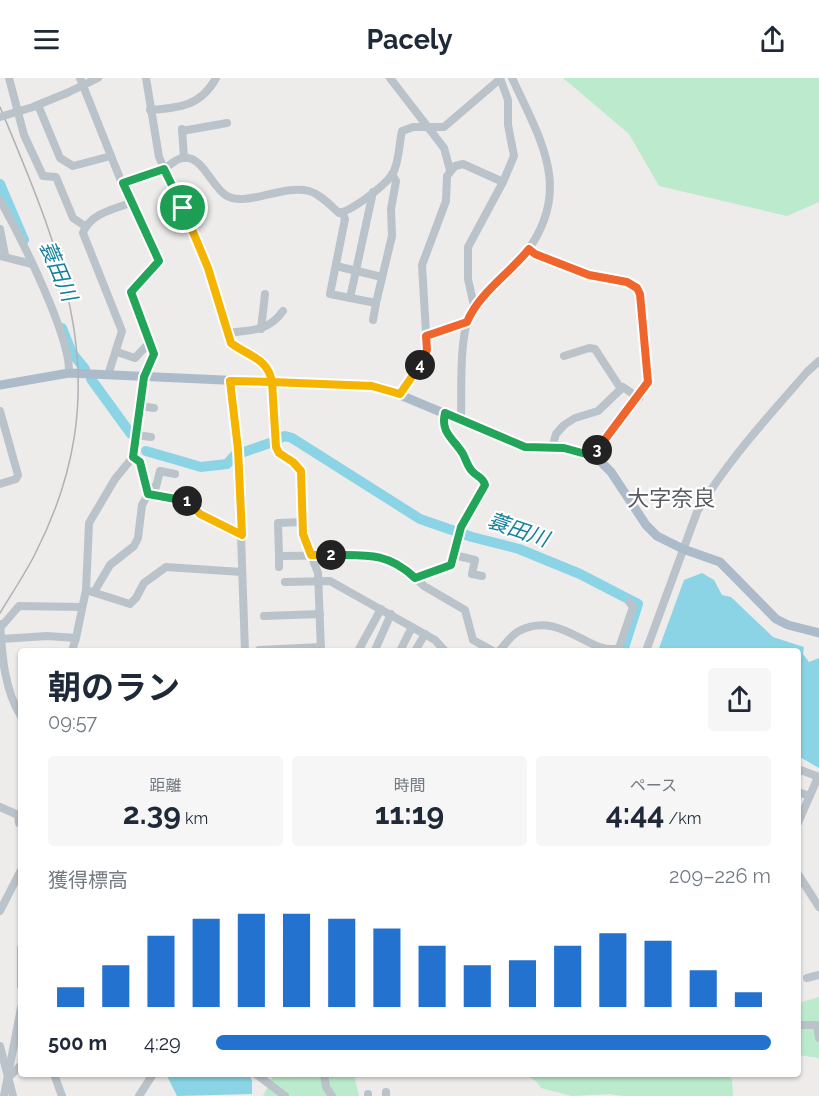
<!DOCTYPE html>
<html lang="ja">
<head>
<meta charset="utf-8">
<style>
  :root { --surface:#fff; --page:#f6f6f7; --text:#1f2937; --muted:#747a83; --accent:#2472d0 }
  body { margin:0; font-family:Raleway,"Noto Sans JP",sans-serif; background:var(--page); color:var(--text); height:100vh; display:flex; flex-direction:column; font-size:22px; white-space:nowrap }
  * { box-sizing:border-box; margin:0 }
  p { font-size:20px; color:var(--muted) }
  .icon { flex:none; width:33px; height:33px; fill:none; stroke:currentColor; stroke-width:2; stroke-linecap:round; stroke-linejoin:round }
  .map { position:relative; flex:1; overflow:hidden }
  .side { position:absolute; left:18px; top:570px; width:783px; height:429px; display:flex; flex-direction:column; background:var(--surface); border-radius:6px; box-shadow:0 2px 4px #0004 }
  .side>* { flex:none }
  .pin { position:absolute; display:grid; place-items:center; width:51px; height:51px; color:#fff; margin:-26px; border:3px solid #fff; border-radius:50%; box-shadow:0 2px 6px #0007 }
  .km { position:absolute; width:30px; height:30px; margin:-15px; border-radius:50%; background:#222; color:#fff; font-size:16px; line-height:30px; text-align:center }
  .round { display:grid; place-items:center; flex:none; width:63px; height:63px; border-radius:6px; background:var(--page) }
  .summary { display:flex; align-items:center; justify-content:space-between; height:102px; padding:0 30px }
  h1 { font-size:33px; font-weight:700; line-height:45px }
  .metrics { display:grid; grid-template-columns:repeat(3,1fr); gap:9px; height:102px; padding:6px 30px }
  .metrics div { display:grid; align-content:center; border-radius:6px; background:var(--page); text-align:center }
  .metrics b { font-size:30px; font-weight:700 }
  .metrics small { font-size:16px; font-weight:400 }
  .metrics p { font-size:16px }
  .chart { height:168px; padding:12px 30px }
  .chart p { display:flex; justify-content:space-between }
  .chart svg { width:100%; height:108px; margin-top:6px; stroke:var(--accent); stroke-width:6 }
  ul { padding:0 30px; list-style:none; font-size:20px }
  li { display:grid; grid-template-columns:96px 72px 1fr; align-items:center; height:45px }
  li i { height:15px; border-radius:8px; background:var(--accent) }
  header { display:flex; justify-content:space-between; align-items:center; height:78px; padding:0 30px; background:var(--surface); font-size:27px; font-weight:700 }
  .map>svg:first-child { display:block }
  .green { fill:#bbebcc }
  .water { fill:#8ad4e5 }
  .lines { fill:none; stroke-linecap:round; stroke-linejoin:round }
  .river { stroke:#8ad4e5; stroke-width:10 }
  .minor { stroke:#bac3ca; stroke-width:8 }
  .major { stroke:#acbbc9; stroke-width:9 }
  .rail { stroke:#aeb1b6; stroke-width:1.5 }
  .minor-bridge { stroke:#bac3ca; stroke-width:8 }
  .split-1-casing { stroke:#fff; stroke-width:12 }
  .split-2-casing { stroke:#fff; stroke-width:12 }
  .split-3-casing { stroke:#fff; stroke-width:12 }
  .split-4-casing { stroke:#fff; stroke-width:12 }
  .split-5-casing { stroke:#fff; stroke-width:12 }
  .split-1 { stroke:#22a559; stroke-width:8 }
  .split-2 { stroke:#f5b400; stroke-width:8 }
  .split-3 { stroke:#22a559; stroke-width:8 }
  .split-4 { stroke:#f0652b; stroke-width:8 }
  .split-5 { stroke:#f5b400; stroke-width:8 }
  .labels { text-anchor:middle; stroke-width:4.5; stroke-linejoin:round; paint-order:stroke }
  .water-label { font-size:21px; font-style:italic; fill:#15819b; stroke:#fff }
  .quarter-label { font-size:22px; fill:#595c60; stroke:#fff }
</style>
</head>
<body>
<header><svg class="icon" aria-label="menu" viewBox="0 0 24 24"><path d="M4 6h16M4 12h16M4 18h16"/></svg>Pacely<svg class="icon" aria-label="share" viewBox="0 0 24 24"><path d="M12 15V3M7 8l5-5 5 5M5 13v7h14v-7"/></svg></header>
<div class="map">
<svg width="819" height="1018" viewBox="0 0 819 1018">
  <rect width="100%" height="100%" fill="#eeebeb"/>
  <g class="green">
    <polygon points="563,0 819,0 819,124 787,138 659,108 629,56"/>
    <polygon points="819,919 819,980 798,977 798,925"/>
    <polygon points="274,996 354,996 359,1018 263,1018"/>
    <polygon points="525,996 725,996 732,1001 733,1018 623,1018 609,1016 572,1018 541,1010 537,1004"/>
  </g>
  <g class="water">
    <polygon points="702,495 714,502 722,517 731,519 773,559 804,569 803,576 809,584 819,580 819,690 798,678 798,573 658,573 684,502"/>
    <polygon points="166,996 249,996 252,1003 252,1016 177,1018"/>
  </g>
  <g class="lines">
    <g class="river">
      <polyline points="0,106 24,162"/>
      <polyline points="62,250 72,275 85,291"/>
      <polyline points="91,301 131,356"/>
      <polyline points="280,360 285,358 292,360 420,441 472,459 519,471 580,496 638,526 623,573"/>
      <polyline points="146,373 201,389 227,386 234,378"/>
      <polyline points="241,375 270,365"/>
    </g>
    <g class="minor">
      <polyline points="9,0 24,57 43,98 56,99 73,140 85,148"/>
      <polyline points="80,0 111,78"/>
      <polyline points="146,0 159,79 208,190 231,265 262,282 270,294 276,369 279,375 293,384 301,393 303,456 318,495 321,573"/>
      <polyline points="390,0 444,70 450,92"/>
      <path d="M38,27L60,80L73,88L111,78L130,125C114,131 89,136 83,155L122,253L108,297"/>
      <polyline points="35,28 67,15"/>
      <path d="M150,32C179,30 201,28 216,0"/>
      <polyline points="182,51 184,80"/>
      <polyline points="182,53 227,45"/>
      <path d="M123,105C136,102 152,98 163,92C170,88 174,81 183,80C203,77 211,109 227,118C247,129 284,106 309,113C320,116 331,128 339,135C353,132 386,107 393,95C399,85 399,66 402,53L413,49H444L500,1"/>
      <path d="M0,122C19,156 71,258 69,295"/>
      <polyline points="342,134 345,141 330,216 376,225 392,158 391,131 396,103 392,96"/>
      <polyline points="0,151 5,177"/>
      <polyline points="529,171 535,176 589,197 627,204 637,210 640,216 648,305 639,320 623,309 598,333 575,340 564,347 556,356 552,370"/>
      <polyline points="0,178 32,186"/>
      <polyline points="336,188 382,199"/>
      <polyline points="350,220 373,114"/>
      <polyline points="474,228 468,201 468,169 503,104 514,78 508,47 508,22 500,0"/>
      <polyline points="373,242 376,225"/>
      <polyline points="261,251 265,216"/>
      <path d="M227,255C251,252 268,254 283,233"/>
      <polyline points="426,258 467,244"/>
      <polyline points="117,274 135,280 151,263"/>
      <polyline points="564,278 589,270 595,271 621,311"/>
      <polyline points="230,303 238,371 245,573"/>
      <polyline points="400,316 413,301 427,272 422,187 446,123 447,98 455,88 463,86 503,104"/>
      <polyline points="140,328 154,330"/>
      <polyline points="0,333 18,397 16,401 0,406"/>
      <path d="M461,342C462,311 458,255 473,229C482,213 504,202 516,188C575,118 546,72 512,0"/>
      <polyline points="136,357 151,359"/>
      <polyline points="593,378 622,338 639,320"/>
      <polyline points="146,409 156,409 160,393 175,396"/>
      <polyline points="148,416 187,423 200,436 242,457"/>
      <polyline points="303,444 278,445 279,478 372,477 390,481 402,487 424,508 465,532 473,562 493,573"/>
      <polyline points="454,477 475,482 472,496 482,498"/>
      <polyline points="279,478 279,489"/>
      <path d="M415,500L451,487L461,449L485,407C483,399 477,399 472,393C468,389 466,382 463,376C454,360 440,355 445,335"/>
      <polyline points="285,504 330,503 435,562 445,573"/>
      <polyline points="86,512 130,526 136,520 144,505 166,489 242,494"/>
      <polyline points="94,514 110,487 134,468 138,460 142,427 149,415 140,384 133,379"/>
      <polyline points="264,538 320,536"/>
      <path d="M0,546C2,575 4,612 21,638"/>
      <polyline points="0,550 19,528 82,529"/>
      <polyline points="1,561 47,558 76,560 86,512 89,445 115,401 133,379 144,299 154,276 131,214 159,183 130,125"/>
      <polyline points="259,572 321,569"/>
      <polyline points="375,572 391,536"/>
      <polyline points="72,573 76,560"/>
      <polyline points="358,573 381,531"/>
      <polyline points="400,573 412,549"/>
      <polyline points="415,573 425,556"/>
      <path d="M499,573C505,567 511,557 519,553C561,531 590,579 619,570L633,529L629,524"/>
      <path d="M646,573L697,434C727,383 768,339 807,294L819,283"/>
      <polyline points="798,691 819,699"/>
      <polyline points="798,714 810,718"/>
      <polyline points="0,729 18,737 19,745"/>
      <polyline points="798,745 818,699"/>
      <polyline points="798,796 819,829"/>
      <polyline points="0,833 21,792"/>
      <polyline points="21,870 21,908"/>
      <polyline points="807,900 819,897"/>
      <polyline points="802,947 817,947 819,960"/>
      <polyline points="0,968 13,1018"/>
      <polyline points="54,996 62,1018"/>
      <polyline points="256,996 285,1018"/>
      <polyline points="324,996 326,1009 332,1018"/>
      <polyline points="9,999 21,987"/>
      <polyline points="386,1014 386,1018"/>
      <polyline points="4,1018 21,930"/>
      <polyline points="139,1018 153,996"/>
      <polyline points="368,1018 368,1016"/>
    </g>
    <polyline class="major" points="0,307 69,295 381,309 525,369 564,370 596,379 611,394 646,447 657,458 683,471 720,484 776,541 788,547 819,555"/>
    <path class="rail" d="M0,29C66,186 119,312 35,476C25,496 12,515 0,535"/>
    <g class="minor-bridge">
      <polyline points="67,15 98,0"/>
      <polyline points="0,39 33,29"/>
    </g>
  </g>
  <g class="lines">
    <g class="split-1-casing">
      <polyline id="split-1" points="183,130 164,91 123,105 159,183 131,214 154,276 144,299 133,379 140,384 148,416 187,423"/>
    </g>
    <g class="split-2-casing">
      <polyline id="split-2" points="187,423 200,436 242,457 238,371 230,303 272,304 276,369 279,375 293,384 301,393 303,456 311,477 331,477"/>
    </g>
    <g class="split-3-casing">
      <path id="split-3" d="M331,477C366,477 388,474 415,500L451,487L461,449L485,407C483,399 477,399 472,393C468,389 466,382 463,376C454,361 440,355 445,335L525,369L564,370L593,378L597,372"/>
    </g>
    <g class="split-4-casing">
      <path id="split-4" d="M420,287L427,272L426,258L467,244C479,215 509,196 529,171L535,176L589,197L627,204L637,210L640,216L648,304L597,372"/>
    </g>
    <g class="split-5-casing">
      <path id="split-5" d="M183,130L208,190L231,265C248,278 268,280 272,304L372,308L400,316L420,287"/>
    </g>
    <use href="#split-1" class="split-1"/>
    <use href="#split-2" class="split-2"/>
    <use href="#split-3" class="split-3"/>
    <use href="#split-4" class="split-4"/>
    <use href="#split-5" class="split-5"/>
  </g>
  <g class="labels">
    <g class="water-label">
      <text transform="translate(58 193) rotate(67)" y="7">蓑田川</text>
      <text transform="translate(518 452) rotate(19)" y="7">蓑田川</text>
    </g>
    <g class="quarter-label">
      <text x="671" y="428">大字奈良</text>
    </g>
  </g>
</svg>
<div class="pin" style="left:183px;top:130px;background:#1e9e55"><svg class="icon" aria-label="arrive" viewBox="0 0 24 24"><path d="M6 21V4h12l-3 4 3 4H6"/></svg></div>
<b class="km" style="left:187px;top:423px">1</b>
<b class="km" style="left:331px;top:477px">2</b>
<b class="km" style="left:597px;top:372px">3</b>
<b class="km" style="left:420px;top:287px">4</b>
<section class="side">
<div class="summary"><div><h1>朝のラン</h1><p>09:57</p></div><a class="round"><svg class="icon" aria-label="share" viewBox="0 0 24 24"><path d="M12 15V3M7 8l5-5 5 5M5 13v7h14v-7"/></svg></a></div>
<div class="metrics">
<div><p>距離</p><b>2.39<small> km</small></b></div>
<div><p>時間</p><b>11:19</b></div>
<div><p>ペース</p><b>4:44<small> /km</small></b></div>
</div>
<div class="chart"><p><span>獲得標高</span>209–226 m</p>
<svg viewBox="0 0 160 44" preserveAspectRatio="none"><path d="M5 44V36M15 44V27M25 44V15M35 44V8M45 44V6M55 44V6M65 44V8M75 44V12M85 44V19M95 44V27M105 44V25M115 44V19M125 44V14M135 44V17M145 44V29M155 44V38"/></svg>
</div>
<ul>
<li><b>500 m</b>4:29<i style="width:100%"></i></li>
</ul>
</section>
</div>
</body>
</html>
